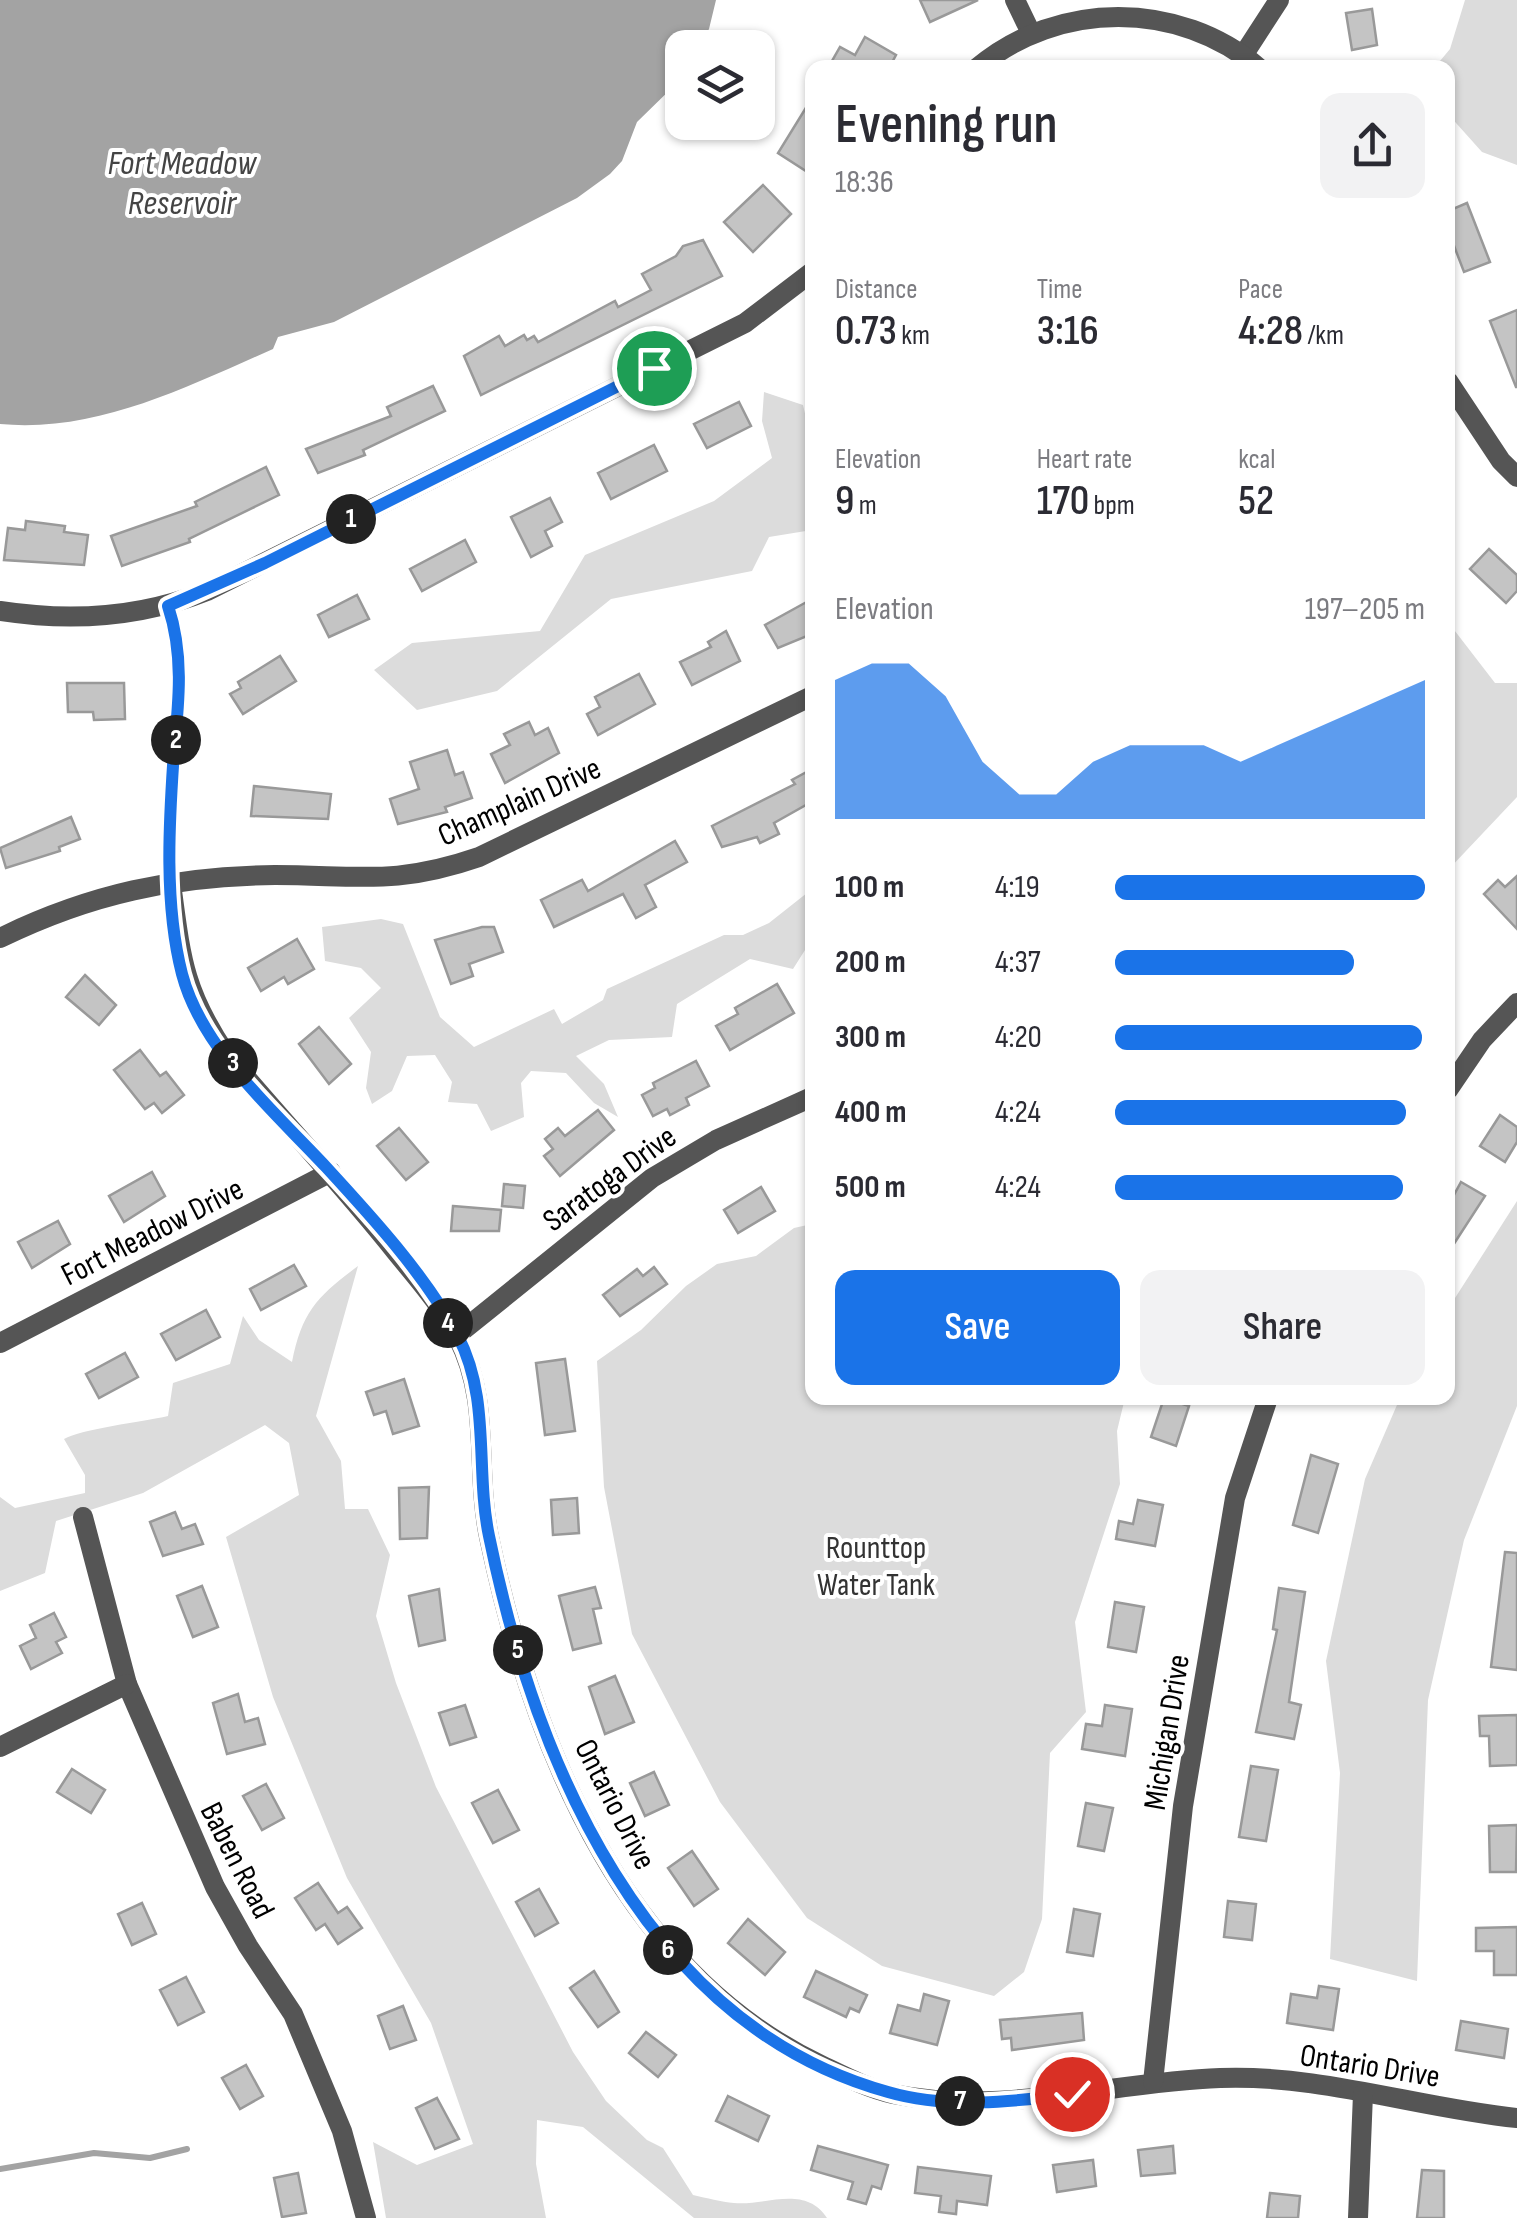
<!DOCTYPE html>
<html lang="en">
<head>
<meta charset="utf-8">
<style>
  :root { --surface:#fff; --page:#f2f2f3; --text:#2b2b33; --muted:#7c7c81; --accent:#1a73e8 }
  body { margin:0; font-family:"Sofia Sans Condensed",sans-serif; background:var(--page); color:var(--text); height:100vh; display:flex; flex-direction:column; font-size:38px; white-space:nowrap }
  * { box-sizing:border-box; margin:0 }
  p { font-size:32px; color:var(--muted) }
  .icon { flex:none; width:55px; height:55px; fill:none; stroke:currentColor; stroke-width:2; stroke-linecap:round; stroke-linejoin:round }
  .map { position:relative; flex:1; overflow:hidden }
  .side { position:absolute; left:805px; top:60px; width:650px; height:1345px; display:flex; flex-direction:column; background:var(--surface); border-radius:20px; box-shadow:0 2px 8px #0004 }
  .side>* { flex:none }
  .tools { position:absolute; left:665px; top:30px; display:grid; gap:20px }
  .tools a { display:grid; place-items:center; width:110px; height:110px; border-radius:20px; background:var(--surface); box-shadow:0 2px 8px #0004; font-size:50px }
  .pin { position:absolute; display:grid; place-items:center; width:85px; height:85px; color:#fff; margin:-42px; border:5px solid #fff; border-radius:50%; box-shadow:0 2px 10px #0007 }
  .km { position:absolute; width:50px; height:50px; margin:-25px; border-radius:50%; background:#222; color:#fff; font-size:28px; line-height:50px; text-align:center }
  .round { display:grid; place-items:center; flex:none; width:105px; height:105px; border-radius:20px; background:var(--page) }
  .headline { display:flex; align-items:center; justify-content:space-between; height:170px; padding:0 30px }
  h1 { font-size:55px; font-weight:600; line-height:75px }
  .stats { display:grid; grid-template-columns:repeat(3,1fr); gap:15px; height:170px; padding:10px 30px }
  .stats div { display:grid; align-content:center }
  .stats b { font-size:42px; font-weight:600 }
  .stats small { font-size:28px; font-weight:400 }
  .stats p { font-size:28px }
  .chart { height:280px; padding:20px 30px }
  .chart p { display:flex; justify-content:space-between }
  .chart svg { width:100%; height:180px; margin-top:10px; fill:var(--accent); opacity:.7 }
  .cta { display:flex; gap:20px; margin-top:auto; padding:20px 30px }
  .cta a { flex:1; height:115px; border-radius:20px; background:var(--accent); color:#fff; font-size:40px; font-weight:600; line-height:115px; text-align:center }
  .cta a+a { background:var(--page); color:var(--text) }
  ul { padding:0 30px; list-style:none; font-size:32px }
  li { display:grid; grid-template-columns:160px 120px 1fr; align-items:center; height:75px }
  li i { height:25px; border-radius:12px; background:var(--accent) }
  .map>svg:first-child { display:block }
  .green { fill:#dcdcdc }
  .water { fill:#a3a3a3 }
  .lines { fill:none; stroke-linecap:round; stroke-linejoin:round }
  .stream { stroke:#a3a3a3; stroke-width:6 }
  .building { fill:#c4c4c4; stroke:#999; stroke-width:2.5 }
  .path { stroke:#777; stroke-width:4; stroke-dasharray:2.5 5; stroke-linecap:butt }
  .minor { stroke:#555; stroke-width:20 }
  .route-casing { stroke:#fff; stroke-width:20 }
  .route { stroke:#1a73e8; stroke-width:12 }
  .labels { text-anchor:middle; stroke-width:8; stroke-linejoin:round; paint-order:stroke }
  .street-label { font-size:32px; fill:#000; stroke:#fff }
  .park-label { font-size:32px; fill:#333; stroke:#fff }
  .water-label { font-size:35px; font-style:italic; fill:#444; stroke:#fff }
</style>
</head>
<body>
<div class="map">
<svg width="1517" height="2218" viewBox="0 0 1517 2218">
  <rect width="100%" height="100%" fill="#fff"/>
  <g class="green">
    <polygon points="1465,0 1517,0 1517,165 1482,152 1448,114 1448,68 1435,67 1450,49"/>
    <polygon points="764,392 803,405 812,443 812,530 769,537 752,571 611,599 497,691 417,710 374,670 412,643 540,631 585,555 714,501 772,458 762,421"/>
    <polygon points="1448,622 1495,683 1517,683 1517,797 1448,870"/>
    <polygon points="812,889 812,939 793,969 750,959 677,1004 672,1037 609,1040 576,1056 604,1084 618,1117 594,1103 566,1073 531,1071 521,1083 524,1117 491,1131 477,1104 448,1102 452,1082 435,1055 407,1056 392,1091 372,1104 366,1088 371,1052 349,1018 381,988 361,968 325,961 322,927 381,919 403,924 440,1017 474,1047 554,1009 562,1024 603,1000 607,989 724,935 743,935 769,923"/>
    <polygon points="1517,1201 1517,1406 1464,1540 1428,1700 1417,1981 1330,1959 1340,1773 1326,1661 1365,1479 1400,1398 1448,1398 1448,1309"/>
    <polygon points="812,1224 812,1398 1125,1398 1117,1431 1120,1484 1075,1622 1086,1712 1050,1753 1042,1919 1024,1972 994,1996 882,1966 807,1918 720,1802 632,1634 604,1487 597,1361 641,1330 686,1286 717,1264 756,1256 794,1228"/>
    <path d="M358,1266L316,1416L341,1461L345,1509H368L390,1555L376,1616L396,1683L436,1787L573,2052L606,2101L647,2140L663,2148L693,2195C707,2198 721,2202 734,2203C766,2206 805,2184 827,2218H694L583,2127L537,2120L536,2164L546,2218H386L373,2142L417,2165L473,2144L431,2023L347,1878L273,1697L226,1537L299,1495L289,1443L265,1425L143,1493L56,1521L45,1573L0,1591V1497L15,1508L85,1493V1475L64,1439C81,1429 142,1422 168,1416L173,1383L230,1364L243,1316L259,1340L292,1362C302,1311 318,1296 358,1266Z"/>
  </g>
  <path class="water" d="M0,0H716L709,29L699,47L682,48L679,81L637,122L622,161L610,174L577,198L334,322L278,337L273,349C186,387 97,433 0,424Z"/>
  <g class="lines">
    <polyline class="stream" points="0,2169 94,2153 150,2158 187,2149"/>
  </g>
  <g class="building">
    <polygon points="920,0 978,0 930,22"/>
    <polygon points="1372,9 1377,45 1352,50 1346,13"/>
    <polygon points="865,37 896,55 889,68 828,68 840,47 855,55"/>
    <polygon points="812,98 812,175 778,153"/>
    <polygon points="763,185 791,214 753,252 724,222"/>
    <polygon points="1467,203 1490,262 1464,272 1448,230 1448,211"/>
    <polygon points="703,240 722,276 481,395 464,356 499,336 505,346 524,335 527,340 534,336 538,342 615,301 618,307 651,290 642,274 676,256 683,246"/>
    <polygon points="1517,310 1517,387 1516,387 1490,321"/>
    <polygon points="433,386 445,411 363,450 365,455 318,473 306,449 391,416 387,407"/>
    <polygon points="739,402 751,426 707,448 694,424"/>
    <polygon points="654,445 667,471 611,499 598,473"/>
    <polygon points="266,467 279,495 189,539 190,542 122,566 111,536 197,506 195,502"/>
    <polygon points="550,498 562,522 545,531 552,546 531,557 511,517"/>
    <polygon points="26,521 65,526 64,532 88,535 84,565 4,560 8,528 25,530"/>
    <polygon points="465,540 476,562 422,591 410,569"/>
    <polygon points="1489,549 1517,575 1517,591 1506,603 1470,569"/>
    <polygon points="357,595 369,619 329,637 318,615"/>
    <polygon points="812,599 812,634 778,648 765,625"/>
    <polygon points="726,631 740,661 692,685 680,662 711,647 708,642"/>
    <polygon points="280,656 296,681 243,714 230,694 241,688 238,682"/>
    <polygon points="639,674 655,704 598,735 587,714 600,707 595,697"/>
    <polygon points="67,683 124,683 125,719 94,720 93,712 68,712"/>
    <polygon points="529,722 535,735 548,728 559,753 505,783 491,754 510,745 504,734"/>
    <polygon points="447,750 455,775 463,772 472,798 445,807 447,812 398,824 390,799 419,789 410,762"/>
    <polygon points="812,769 812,817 806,805 774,823 779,834 760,843 757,837 722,847 712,826 795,784 792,780"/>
    <polygon points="254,786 331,794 328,819 251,816"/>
    <polygon points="71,817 80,839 59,847 60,851 6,868 0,848"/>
    <polygon points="675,841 687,862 645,885 656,907 636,918 623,894 554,927 541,900 582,880 588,891"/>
    <polygon points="1517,876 1517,929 1484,894 1498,880 1505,887"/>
    <polygon points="482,927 494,927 503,952 469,964 473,976 451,984 435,940"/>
    <polygon points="297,939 314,969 288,984 284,977 261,991 248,968"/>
    <polygon points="85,975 116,1005 99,1025 66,997"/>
    <polygon points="777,984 794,1013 730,1050 716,1026 738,1014 735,1008"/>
    <polygon points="319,1027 351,1064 329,1084 299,1044"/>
    <polygon points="140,1050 160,1076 166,1072 184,1095 162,1113 154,1103 145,1109 114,1070"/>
    <polygon points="696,1061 709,1086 686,1098 689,1105 670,1115 667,1109 653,1116 642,1095 655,1088 653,1083"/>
    <polygon points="598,1110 614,1130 560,1176 544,1156 553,1149 545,1139 558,1128 565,1136"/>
    <polygon points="1500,1115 1517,1127 1517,1142 1505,1162 1480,1146"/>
    <polygon points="399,1128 428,1162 406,1180 377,1146"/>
    <polygon points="152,1172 165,1196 124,1222 109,1196"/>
    <polygon points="1461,1182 1485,1196 1448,1253 1448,1206"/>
    <polygon points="504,1184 525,1186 523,1208 502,1206"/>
    <polygon points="761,1187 775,1211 738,1233 724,1210"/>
    <polygon points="453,1206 501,1210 499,1231 451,1231"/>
    <polygon points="58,1221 70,1244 32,1268 18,1242"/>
    <polygon points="294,1265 306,1286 261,1310 250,1289"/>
    <polygon points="654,1267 667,1284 620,1316 603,1295 637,1269 643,1276"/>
    <polygon points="206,1310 220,1337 176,1360 161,1334"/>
    <polygon points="125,1353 138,1377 99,1398 86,1374"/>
    <polygon points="565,1359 575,1431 545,1435 536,1363"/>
    <polygon points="404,1379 419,1426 393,1434 386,1411 374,1415 366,1392"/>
    <polygon points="1164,1398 1189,1406 1176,1446 1151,1437"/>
    <polygon points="1311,1455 1338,1464 1318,1533 1293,1525"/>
    <polygon points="429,1487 427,1538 400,1539 399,1488"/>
    <polygon points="577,1498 579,1533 553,1535 551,1500"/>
    <polygon points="1138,1500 1163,1505 1155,1546 1116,1539 1119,1521 1133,1524"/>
    <polygon points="175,1512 182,1529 195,1524 203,1544 163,1556 150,1522"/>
    <polygon points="1505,1552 1517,1553 1517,1670 1491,1667"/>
    <polygon points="202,1586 218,1627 193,1637 177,1596"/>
    <polygon points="595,1587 601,1608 593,1609 601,1643 573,1650 559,1596"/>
    <polygon points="1279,1588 1305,1592 1289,1702 1301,1705 1294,1739 1256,1732 1277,1630 1273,1629"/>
    <polygon points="439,1589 445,1640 419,1646 409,1596"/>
    <polygon points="1115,1602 1144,1607 1136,1652 1108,1647"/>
    <polygon points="54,1613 66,1637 56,1642 62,1653 31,1669 20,1646 36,1638 30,1625"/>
    <polygon points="615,1676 634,1722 605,1734 589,1687"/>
    <polygon points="238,1694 245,1722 258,1718 265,1744 227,1754 213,1703"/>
    <polygon points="465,1705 476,1737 450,1745 439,1713"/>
    <polygon points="1105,1705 1132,1709 1125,1756 1082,1749 1086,1724 1102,1726"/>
    <polygon points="1517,1715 1517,1765 1490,1766 1489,1736 1480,1736 1479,1716"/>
    <polygon points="1251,1766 1278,1770 1266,1841 1239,1837"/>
    <polygon points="72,1769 105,1790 91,1813 57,1792"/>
    <polygon points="654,1772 669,1805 645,1816 630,1783"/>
    <polygon points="266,1784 284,1818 262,1830 243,1796"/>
    <polygon points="498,1790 519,1830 493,1843 472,1803"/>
    <polygon points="1086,1803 1113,1808 1104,1851 1078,1846"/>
    <polygon points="1517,1825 1516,1872 1490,1872 1489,1826"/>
    <polygon points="692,1851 718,1889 694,1906 668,1868"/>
    <polygon points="318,1883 338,1913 347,1907 362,1928 338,1944 325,1924 316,1930 295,1898"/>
    <polygon points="539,1889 558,1923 535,1936 516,1902"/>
    <polygon points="1228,1901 1256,1904 1252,1940 1224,1937"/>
    <polygon points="142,1903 156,1934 132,1945 118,1914"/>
    <polygon points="1074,1909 1100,1914 1093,1956 1067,1952"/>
    <polygon points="748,1919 785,1952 765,1975 728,1943"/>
    <polygon points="1517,1927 1517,1975 1494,1975 1494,1951 1476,1951 1476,1928"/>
    <polygon points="594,1971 619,2012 598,2027 570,1988"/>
    <polygon points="816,1971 867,1995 859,2012 850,2008 846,2017 804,1997"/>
    <polygon points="186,1977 204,2012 178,2025 160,1990"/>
    <polygon points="1319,1986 1339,1989 1333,2030 1287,2023 1291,1994 1317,1998"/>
    <polygon points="924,1994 949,2001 937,2045 890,2033 898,2005 920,2011"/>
    <polygon points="403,2006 416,2040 390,2049 378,2016"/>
    <polygon points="1082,2013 1084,2040 1012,2050 1011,2038 1002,2039 1000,2020"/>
    <polygon points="1461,2021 1508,2029 1504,2058 1456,2050"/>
    <polygon points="646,2032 676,2055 658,2077 629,2053"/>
    <polygon points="246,2065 263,2096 240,2109 222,2078"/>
    <polygon points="728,2096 769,2116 758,2141 716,2121"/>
    <polygon points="437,2098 459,2139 435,2149 416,2108"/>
    <polygon points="818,2146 888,2165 881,2189 872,2186 866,2204 848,2199 853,2182 811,2170"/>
    <polygon points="1173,2146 1175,2173 1141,2176 1138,2150"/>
    <polygon points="1093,2160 1096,2186 1057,2192 1053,2165"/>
    <polygon points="918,2167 991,2176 987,2205 957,2201 956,2214 939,2212 941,2196 915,2193"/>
    <polygon points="1422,2170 1444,2171 1444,2218 1417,2218"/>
    <polygon points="298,2173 306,2213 282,2217 274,2178"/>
    <polygon points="1270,2193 1300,2196 1298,2218 1267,2218"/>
  </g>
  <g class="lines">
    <polyline class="path" points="171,865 180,700 174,625"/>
    <g class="minor">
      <polyline points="1015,0 1030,31"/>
      <polyline points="1244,54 1279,0"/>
      <path d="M977,68C1058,0 1179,0 1259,68"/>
      <polyline points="1448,381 1501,461 1517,477"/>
      <path d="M0,611C71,622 140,618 207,591L745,323L812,272"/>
      <path d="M171,883C181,958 183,990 226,1054C282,1121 342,1184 396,1252C418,1279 443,1307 458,1338C491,1402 475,1470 489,1537C532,1742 621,1970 821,2065C844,2076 869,2089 893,2094C1003,2116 1111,2082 1220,2078C1319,2074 1419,2108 1517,2118"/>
      <path d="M0,938C90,894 174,876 275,875C358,875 395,886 479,857L812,696"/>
      <polyline points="1448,1090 1482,1040 1517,1003"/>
      <polyline points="457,1335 652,1178 716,1140 812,1097"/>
      <polyline points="0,1343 331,1172"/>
      <polyline points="83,1517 127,1684 215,1887 248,1946 293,2014 342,2131 366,2218"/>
      <polyline points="0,1747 127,1684"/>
      <polyline points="1153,2082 1183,1806 1235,1498 1268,1398"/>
      <polyline points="1358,2218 1363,2094"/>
    </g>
  </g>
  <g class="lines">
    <g class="route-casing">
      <path id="route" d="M654,368L265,563L168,606C184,654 179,701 174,751C169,822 164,904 182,974C202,1050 275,1112 326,1167C372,1217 426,1276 458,1336C491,1400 475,1469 489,1536C535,1761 645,2025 888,2092C946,2109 1013,2102 1072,2094"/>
    </g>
    <use href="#route" class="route"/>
  </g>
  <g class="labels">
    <g class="street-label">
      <text transform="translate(519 801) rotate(-24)" y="11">Champlain Drive</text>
      <text transform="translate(609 1178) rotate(-36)" y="11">Saratoga Drive</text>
      <text transform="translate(152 1231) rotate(-27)" y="11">Fort Meadow Drive</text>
      <text transform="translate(1166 1732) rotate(-81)" y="11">Michigan Drive</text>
      <text transform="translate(616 1804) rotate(63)" y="11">Ontario Drive</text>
      <text transform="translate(238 1860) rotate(63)" y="11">Baben Road</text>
      <text transform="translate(1370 2065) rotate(9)" y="11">Ontario Drive</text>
    </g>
    <g class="park-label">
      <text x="876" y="1558">Rounttop<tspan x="876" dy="37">Water Tank</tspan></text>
    </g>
    <g class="water-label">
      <text x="182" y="174">Fort Meadow<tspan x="182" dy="40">Reservoir</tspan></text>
    </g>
  </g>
</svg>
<div class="tools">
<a><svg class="icon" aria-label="layers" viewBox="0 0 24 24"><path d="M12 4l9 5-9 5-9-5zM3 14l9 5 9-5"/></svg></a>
</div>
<div class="pin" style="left:654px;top:368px;background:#1e9e55"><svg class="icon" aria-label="arrive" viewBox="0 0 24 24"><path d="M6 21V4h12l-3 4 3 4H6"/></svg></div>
<div class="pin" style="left:1072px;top:2094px;background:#d93025"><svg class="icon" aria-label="check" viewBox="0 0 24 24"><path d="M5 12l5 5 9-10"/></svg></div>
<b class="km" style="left:351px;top:519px">1</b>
<b class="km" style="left:176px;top:740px">2</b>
<b class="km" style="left:233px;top:1063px">3</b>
<b class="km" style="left:448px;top:1323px">4</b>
<b class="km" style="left:518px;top:1650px">5</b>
<b class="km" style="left:668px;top:1950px">6</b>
<b class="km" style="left:960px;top:2101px">7</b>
<section class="side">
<div class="headline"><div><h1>Evening run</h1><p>18:36</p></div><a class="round"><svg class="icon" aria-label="share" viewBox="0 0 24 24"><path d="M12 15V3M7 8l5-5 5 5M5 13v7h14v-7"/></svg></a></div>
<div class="stats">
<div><p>Distance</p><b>0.73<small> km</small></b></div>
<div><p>Time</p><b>3:16</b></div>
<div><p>Pace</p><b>4:28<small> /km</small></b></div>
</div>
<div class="stats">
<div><p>Elevation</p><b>9<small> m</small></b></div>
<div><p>Heart rate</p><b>170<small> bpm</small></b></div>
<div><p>kcal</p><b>52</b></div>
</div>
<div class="chart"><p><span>Elevation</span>197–205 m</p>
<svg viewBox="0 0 160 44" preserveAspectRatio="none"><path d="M0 44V10L10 6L20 6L30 14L40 30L50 38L60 38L70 30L80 26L90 26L100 26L110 30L120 26L130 22L140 18L150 14L160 10V44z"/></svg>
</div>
<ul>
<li><b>100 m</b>4:19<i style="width:100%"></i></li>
<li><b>200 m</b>4:37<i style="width:77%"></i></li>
<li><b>300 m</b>4:20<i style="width:99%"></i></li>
<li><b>400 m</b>4:24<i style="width:94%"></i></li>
<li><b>500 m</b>4:24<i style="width:93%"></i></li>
</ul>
<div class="cta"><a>Save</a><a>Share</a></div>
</section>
</div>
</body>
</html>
